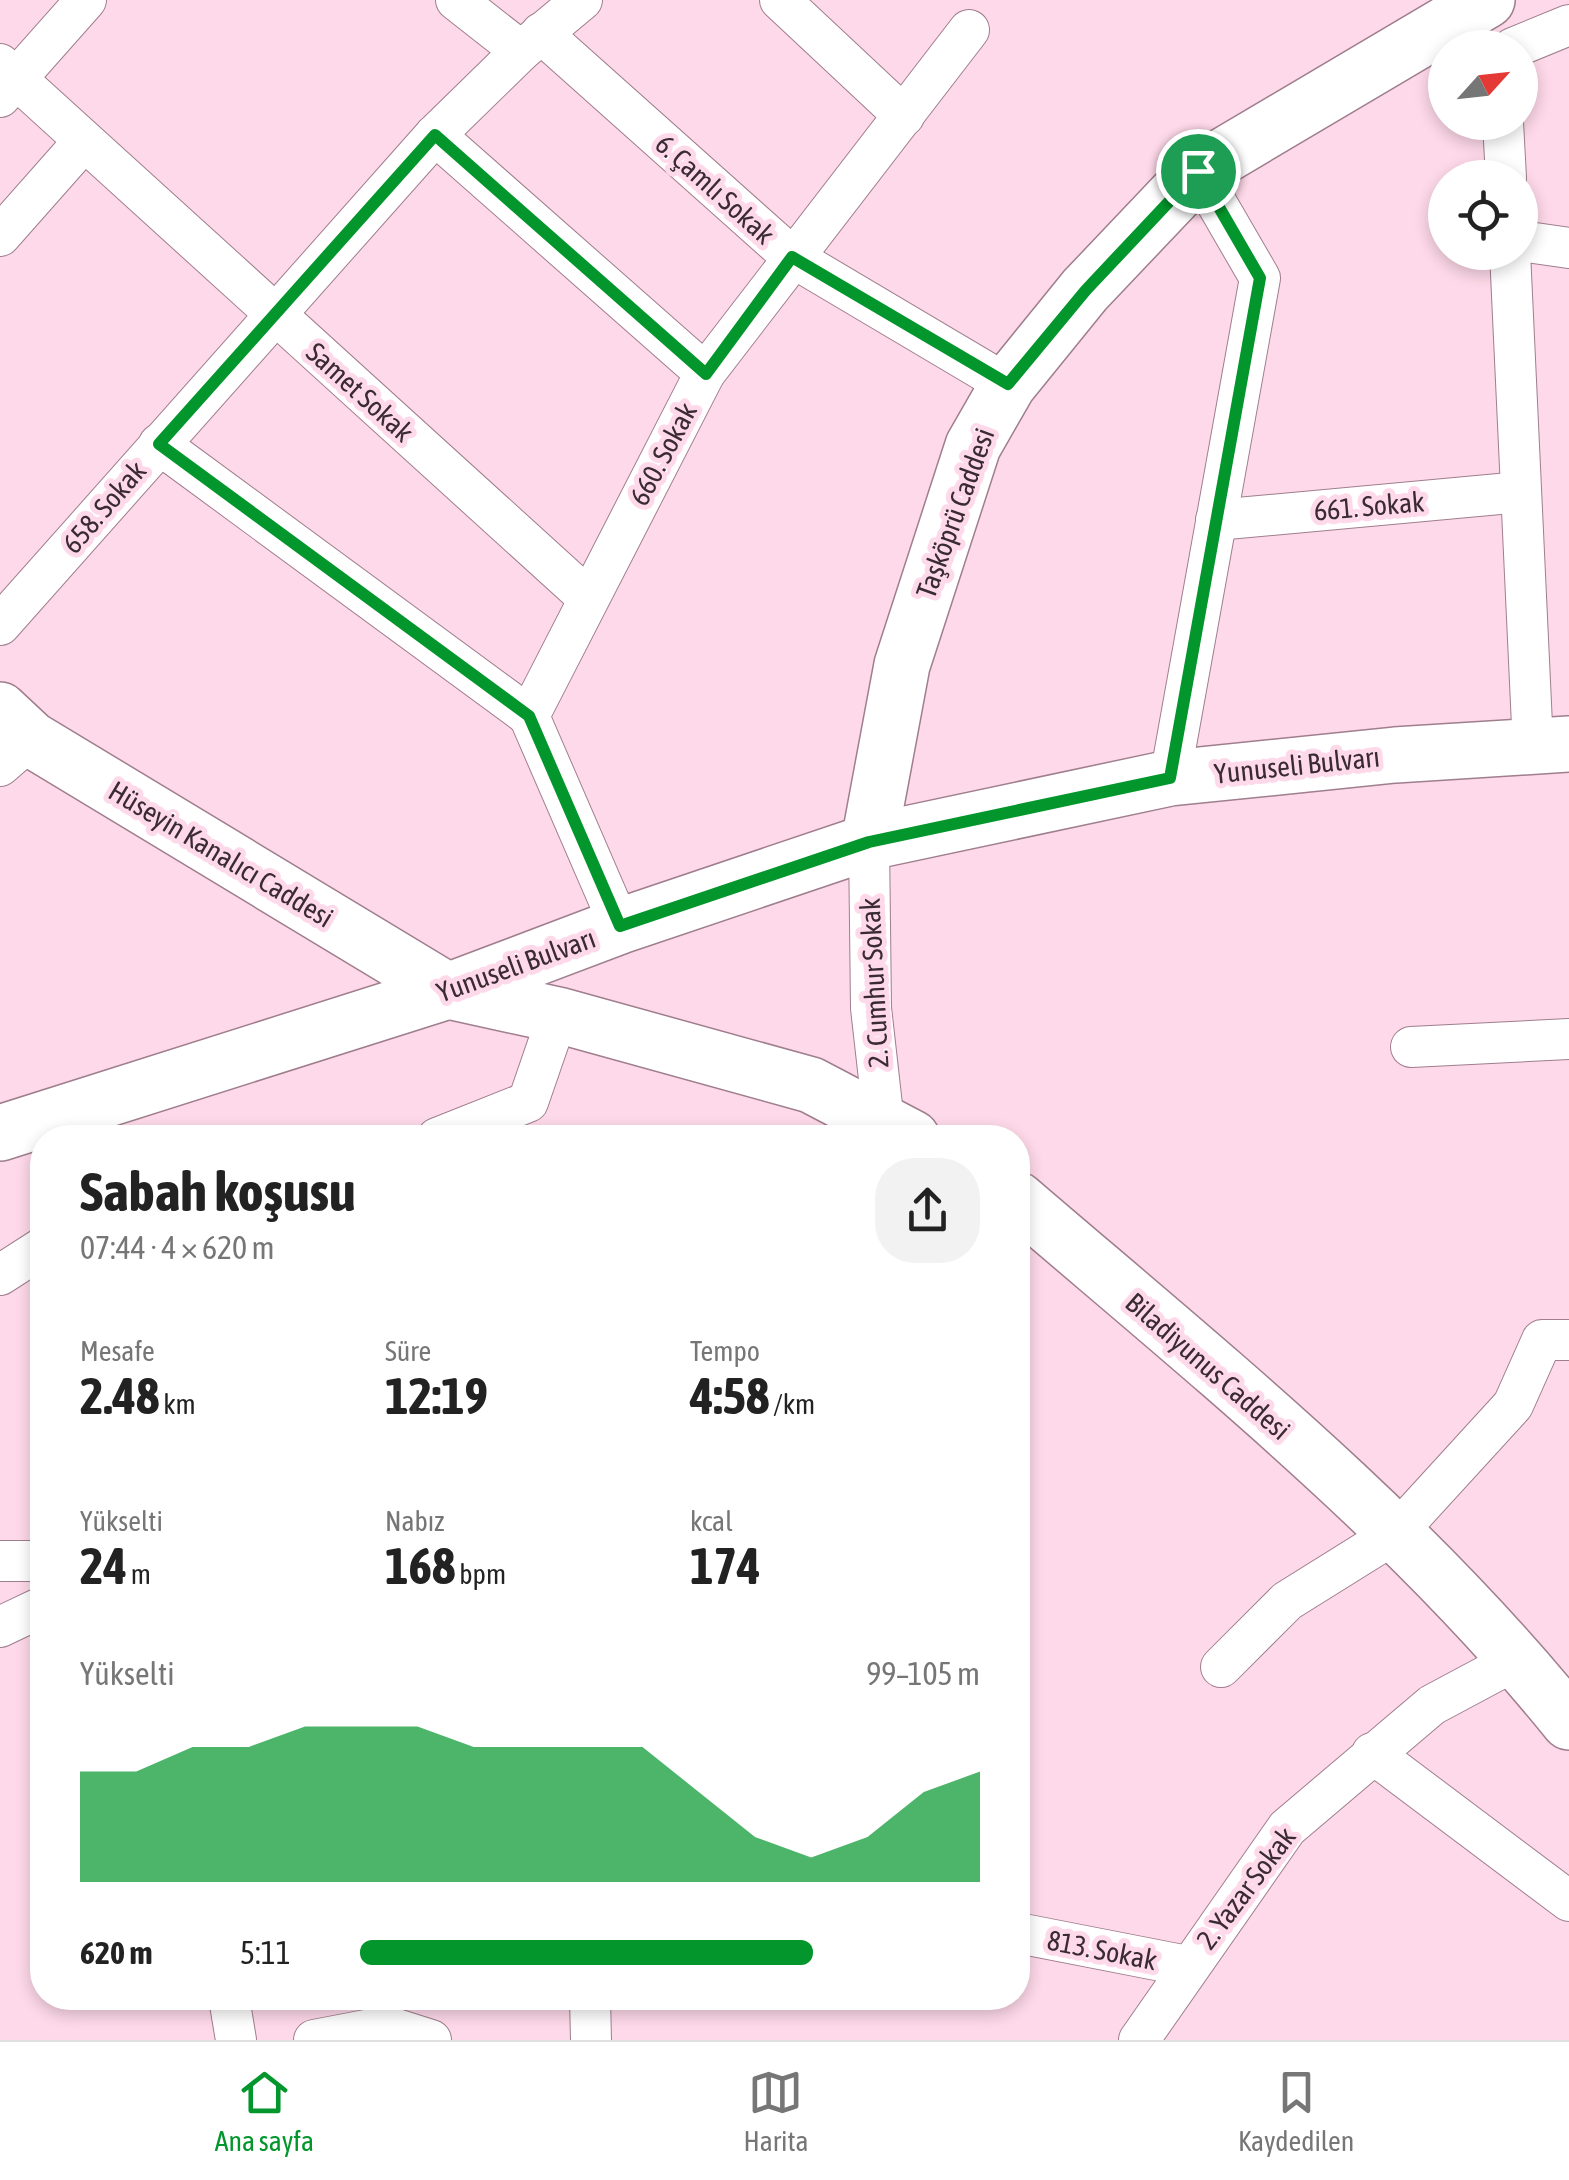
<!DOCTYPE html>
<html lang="tr">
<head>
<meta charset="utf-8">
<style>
  :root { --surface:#fff; --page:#f2f2f2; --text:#222; --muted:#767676; --line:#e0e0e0; --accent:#03962c }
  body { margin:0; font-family:"Asap Condensed",sans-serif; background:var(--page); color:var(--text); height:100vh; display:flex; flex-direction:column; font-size:38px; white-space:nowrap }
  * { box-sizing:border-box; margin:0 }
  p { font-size:32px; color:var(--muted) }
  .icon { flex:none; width:55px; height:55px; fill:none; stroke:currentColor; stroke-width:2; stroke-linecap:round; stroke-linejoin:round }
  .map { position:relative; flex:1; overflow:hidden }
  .details { position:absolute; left:30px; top:1125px; width:1000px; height:885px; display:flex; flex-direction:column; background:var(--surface); border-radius:40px; box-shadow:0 5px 15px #0003 }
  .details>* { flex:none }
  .needle { width:65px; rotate:63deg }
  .fabs { position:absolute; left:1428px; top:30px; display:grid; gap:20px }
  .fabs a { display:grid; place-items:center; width:110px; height:110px; border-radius:50%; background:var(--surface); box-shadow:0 5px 15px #0003; font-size:50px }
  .pin { position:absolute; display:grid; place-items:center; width:85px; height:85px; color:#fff; margin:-42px; border:5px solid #fff; border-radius:50%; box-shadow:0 2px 10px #0007 }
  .round { display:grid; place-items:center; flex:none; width:105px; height:105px; border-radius:40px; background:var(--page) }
  .overview { display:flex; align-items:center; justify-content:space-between; height:170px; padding:0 50px }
  h1 { font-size:55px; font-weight:700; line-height:75px }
  .metrics { display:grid; grid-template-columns:repeat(3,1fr); gap:15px; height:170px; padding:10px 50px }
  .metrics div { display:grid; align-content:center }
  .metrics b { font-size:50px; font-weight:700 }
  .metrics small { font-size:28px; font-weight:400 }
  .metrics p { font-size:28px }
  .chart { height:280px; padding:20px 50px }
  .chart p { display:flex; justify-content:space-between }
  .chart svg { width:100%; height:180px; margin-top:10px; fill:var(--accent); opacity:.7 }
  ul { padding:0 50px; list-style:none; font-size:32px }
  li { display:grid; grid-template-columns:160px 120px 1fr; align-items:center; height:75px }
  li i { height:25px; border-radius:12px; background:var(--accent) }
  .tabs { display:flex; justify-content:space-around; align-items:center; height:140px; border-top:2px solid var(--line); background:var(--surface); font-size:28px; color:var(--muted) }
  .tabs a { display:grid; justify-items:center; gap:5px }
  .tabs .selected { color:var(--accent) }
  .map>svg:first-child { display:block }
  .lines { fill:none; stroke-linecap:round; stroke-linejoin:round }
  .street-casing { stroke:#9f7e8d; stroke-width:42 }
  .secondary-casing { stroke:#9f7e8d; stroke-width:58 }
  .street { stroke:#fff; stroke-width:40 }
  .secondary { stroke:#fff; stroke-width:55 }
  .route-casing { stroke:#fff; stroke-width:20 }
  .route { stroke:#03962c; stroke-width:12 }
  .labels { text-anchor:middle; stroke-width:10; stroke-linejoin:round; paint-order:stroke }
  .street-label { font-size:28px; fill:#392b31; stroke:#fed9e9 }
</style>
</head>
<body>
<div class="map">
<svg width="1569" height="2040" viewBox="0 0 1569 2040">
  <rect width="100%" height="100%" fill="#fed9e9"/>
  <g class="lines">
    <g class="street-casing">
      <g id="street">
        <polyline points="456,0 521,51"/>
        <polyline points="780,0 904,116"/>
        <polyline points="541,33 792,257 1008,385"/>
        <polyline points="1513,48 1569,25"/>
        <polyline points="0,64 588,598"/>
        <polyline points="0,97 86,0"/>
        <polyline points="1503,122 1506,178"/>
        <polyline points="435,135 705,373"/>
        <polyline points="0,236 84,141"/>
        <polyline points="1520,241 1569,248"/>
        <polyline points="1510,252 1533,747"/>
        <polyline points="159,444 529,716"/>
        <polyline points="1216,520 1521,492"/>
        <polyline points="0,625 435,135 521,51 582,0"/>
        <polyline points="0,766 31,739"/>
        <polyline points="1170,778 1260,278 1198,171"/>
        <polyline points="869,842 871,1008 884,1123"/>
        <polyline points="620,926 529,716 705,373 969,30"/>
        <polyline points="1411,1047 1569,1039"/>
        <polyline points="437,1138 528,1102 558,1015"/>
        <polyline points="0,1275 42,1248"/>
        <polyline points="0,1561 42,1561"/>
        <polyline points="0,1627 42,1607"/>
        <polyline points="1221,1667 1287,1601 1396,1533 1513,1405 1542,1340 1569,1340"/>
        <polyline points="1372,1753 1569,1901"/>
        <polyline points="1018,1933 1187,1966"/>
        <polyline points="229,1998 236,2040"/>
        <polyline points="590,1998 591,2040"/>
        <polyline points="314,2040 387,2026 431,2040"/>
        <polyline points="1139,2040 1287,1828 1432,1705 1518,1659"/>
      </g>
    </g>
    <g class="secondary-casing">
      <g id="secondary">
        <polyline points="0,710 31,739 448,991 558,1015 811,1085 912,1138"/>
        <polyline points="869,842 902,665 973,446 1008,385 1085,290 1198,171 1487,0"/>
        <polyline points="0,1133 448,991 620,926 869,842 1170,778 1395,755 1569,744"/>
        <path d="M1018,1200C1209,1364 1410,1525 1569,1722"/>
      </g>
    </g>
    <use href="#street" class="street"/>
    <use href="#secondary" class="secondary"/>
  </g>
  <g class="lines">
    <g class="route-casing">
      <polygon id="route" points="435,135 706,374 792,257 1008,384 1086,290 1198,171 1260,278 1170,778 869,842 620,926 529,716 159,444"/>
    </g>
    <use href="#route" class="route"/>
  </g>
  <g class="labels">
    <g class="street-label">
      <text transform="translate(715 189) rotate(42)" y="10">6. Çamlı Sokak</text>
      <text transform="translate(360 392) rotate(42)" y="10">Samet Sokak</text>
      <text transform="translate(663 454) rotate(-62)" y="10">660. Sokak</text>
      <text transform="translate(1369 506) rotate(-5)" y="10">661. Sokak</text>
      <text transform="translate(104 507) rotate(-49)" y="10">658. Sokak</text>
      <text transform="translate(955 513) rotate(-70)" y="10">Taşköprü Caddesi</text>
      <text transform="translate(1297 765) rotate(-6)" y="10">Yunuseli Bulvarı</text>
      <text transform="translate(221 854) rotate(31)" y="10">Hüseyin Kanalıcı Caddesi</text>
      <text transform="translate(516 965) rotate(-20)" y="10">Yunuseli Bulvarı</text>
      <text transform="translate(874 983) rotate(-93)" y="10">2. Cumhur Sokak</text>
      <text transform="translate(1208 1366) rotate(41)" y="10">Biladiyunus Caddesi</text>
      <text transform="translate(1246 1888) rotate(-53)" y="10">2. Yazar Sokak</text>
      <text transform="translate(1102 1950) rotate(11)" y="10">813. Sokak</text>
    </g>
  </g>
</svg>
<div class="fabs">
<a><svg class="needle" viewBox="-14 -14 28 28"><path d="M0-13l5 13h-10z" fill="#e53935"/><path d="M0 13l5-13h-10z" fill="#767676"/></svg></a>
<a><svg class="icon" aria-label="locate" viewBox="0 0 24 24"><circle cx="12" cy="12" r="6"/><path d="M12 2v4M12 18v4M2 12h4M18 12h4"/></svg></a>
</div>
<div class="pin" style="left:1198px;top:171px;background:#1e9e55"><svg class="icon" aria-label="arrive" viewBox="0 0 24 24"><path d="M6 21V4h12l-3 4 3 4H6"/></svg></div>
<section class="details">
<div class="overview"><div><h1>Sabah koşusu</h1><p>07:44 · 4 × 620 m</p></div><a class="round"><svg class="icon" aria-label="share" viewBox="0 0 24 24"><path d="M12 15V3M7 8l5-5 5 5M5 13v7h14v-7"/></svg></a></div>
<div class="metrics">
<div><p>Mesafe</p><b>2.48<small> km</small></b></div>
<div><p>Süre</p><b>12:19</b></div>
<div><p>Tempo</p><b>4:58<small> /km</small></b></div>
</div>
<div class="metrics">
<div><p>Yükselti</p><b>24<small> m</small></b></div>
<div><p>Nabız</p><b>168<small> bpm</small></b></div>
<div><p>kcal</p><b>174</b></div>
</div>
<div class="chart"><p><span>Yükselti</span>99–105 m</p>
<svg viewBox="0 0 160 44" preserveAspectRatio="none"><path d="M0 44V17L10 17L20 11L30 11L40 6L50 6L60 6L70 11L80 11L90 11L100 11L110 22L120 33L130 38L140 33L150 22L160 17V44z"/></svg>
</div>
<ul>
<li><b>620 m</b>5:11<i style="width:73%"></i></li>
</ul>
</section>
</div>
<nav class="tabs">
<a class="selected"><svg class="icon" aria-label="home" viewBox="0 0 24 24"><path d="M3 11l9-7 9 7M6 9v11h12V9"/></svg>Ana sayfa</a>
<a><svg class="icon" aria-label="map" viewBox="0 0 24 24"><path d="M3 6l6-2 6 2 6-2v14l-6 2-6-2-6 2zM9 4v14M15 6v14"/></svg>Harita</a>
<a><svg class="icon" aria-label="saved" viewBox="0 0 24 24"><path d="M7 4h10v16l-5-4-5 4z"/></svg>Kaydedilen</a>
</nav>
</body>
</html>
